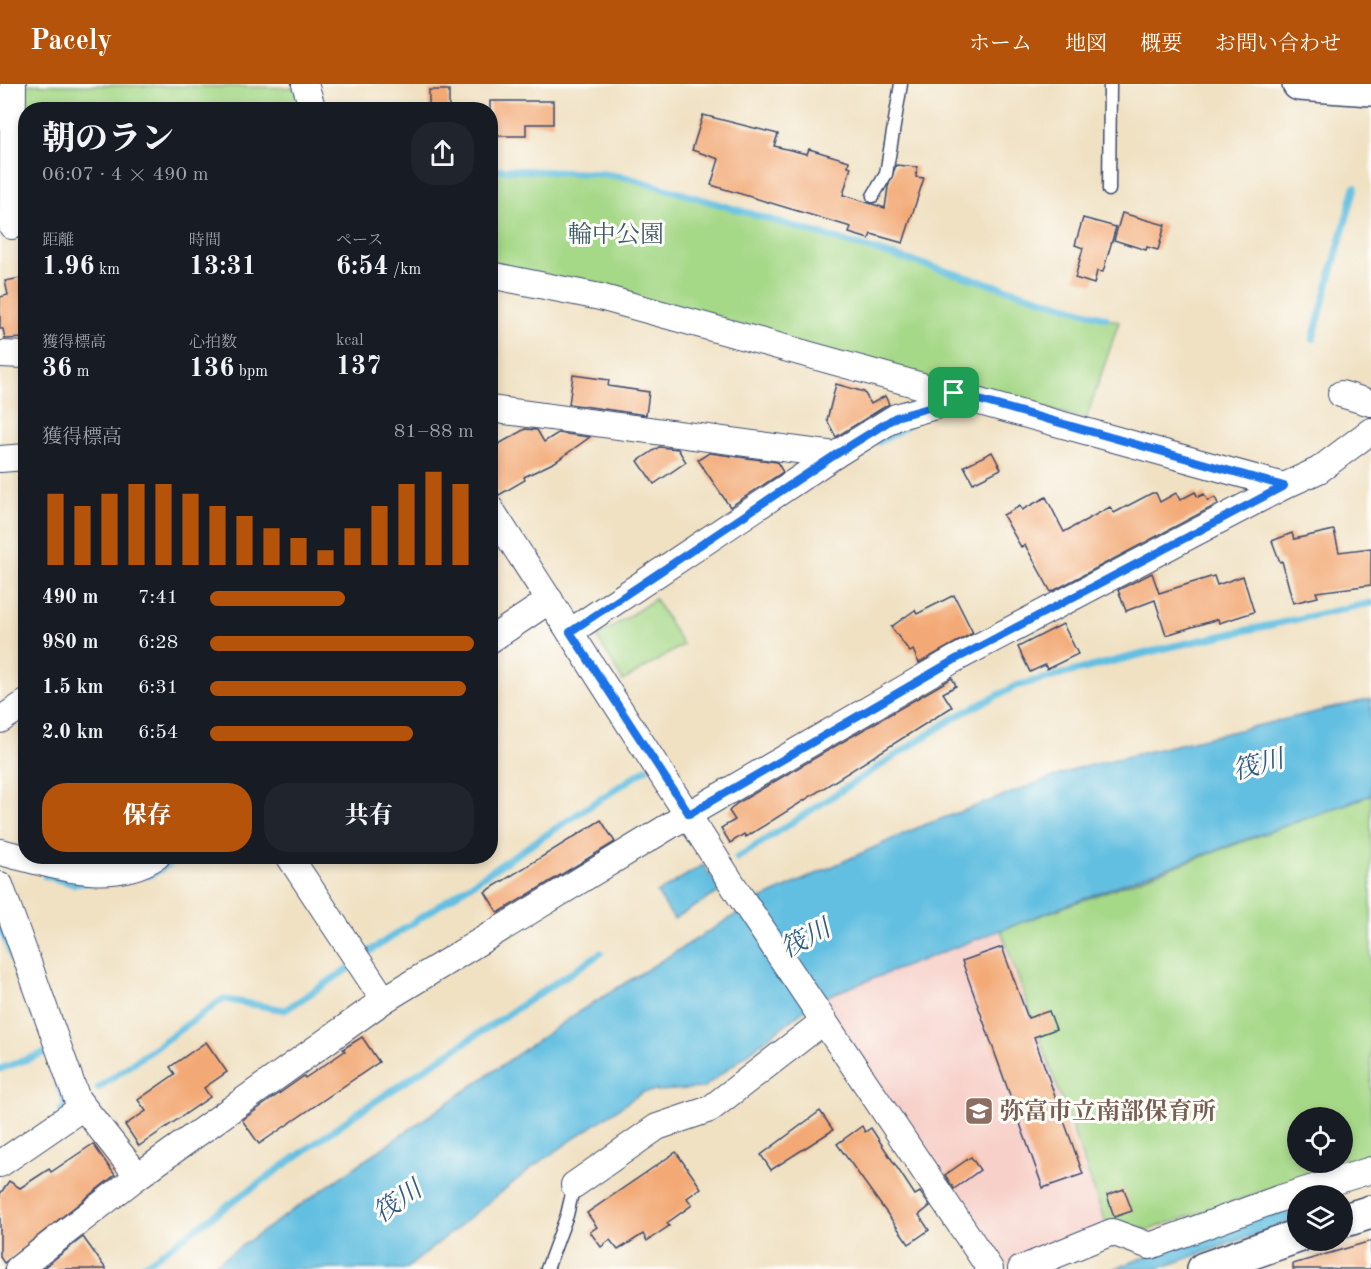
<!DOCTYPE html>
<html lang="ja">
<head>
<meta charset="utf-8">
<style>
  :root { --surface:#171b24; --page:#20242c; --text:#f1f3f6; --muted:#9ea1a6; --accent:#b45309 }
  body { margin:0; font-family:"Old Standard TT","Noto Serif JP",serif; background:var(--page); color:var(--text); height:100vh; display:flex; flex-direction:column; font-size:22px; white-space:nowrap }
  * { box-sizing:border-box; margin:0 }
  p { font-size:20px; color:var(--muted) }
  .icon { flex:none; width:33px; height:33px; fill:none; stroke:currentColor; stroke-width:2; stroke-linecap:round; stroke-linejoin:round }
  .map { position:relative; flex:1; overflow:hidden }
  .panel { position:absolute; left:18px; top:18px; width:480px; height:762px; display:flex; flex-direction:column; background:var(--surface); border-radius:24px; box-shadow:0 3px 9px #0003 }
  .panel>* { flex:none }
  .controls { position:absolute; left:1287px; top:1023px; display:grid; gap:12px }
  .controls a { display:grid; place-items:center; width:66px; height:66px; border-radius:50%; background:var(--surface); box-shadow:0 3px 9px #0003; font-size:30px }
  .pin { position:absolute; display:grid; place-items:center; width:51px; height:51px; color:#fff; margin:-26px; border-radius:12px; box-shadow:0 3px 9px #0006 }
  .round { display:grid; place-items:center; flex:none; width:63px; height:63px; border-radius:24px; background:var(--page) }
  .head { display:flex; align-items:center; justify-content:space-between; height:102px; padding:0 24px }
  h1 { font-size:33px; font-weight:800; line-height:45px }
  .figures { display:grid; grid-template-columns:repeat(3,1fr); gap:9px; height:102px; padding:6px 24px }
  .figures div { display:grid; align-content:center }
  .figures b { font-size:26px; font-weight:800 }
  .figures small { font-size:16px; font-weight:400 }
  .figures p { font-size:16px }
  .chart { height:168px; padding:12px 24px }
  .chart p { display:flex; justify-content:space-between }
  .chart svg { width:100%; height:108px; margin-top:6px; stroke:var(--accent); stroke-width:6 }
  .button { display:flex; gap:12px; margin-top:auto; padding:12px 24px }
  .button a { flex:1; height:69px; border-radius:24px; background:var(--accent); color:#fff; font-size:24px; font-weight:800; line-height:69px; text-align:center }
  .button a+a { background:var(--page); color:var(--text) }
  ul { padding:0 24px; list-style:none; font-size:20px }
  li { display:grid; grid-template-columns:96px 72px 1fr; align-items:center; height:45px }
  li i { height:15px; border-radius:8px; background:var(--accent) }
  header { display:flex; align-items:center; gap:36px; box-sizing:border-box; height:84px; padding:0 30px; background:var(--accent); color:#fff }
  header strong { font-size:28px }
  nav { display:flex; gap:33px; margin-inline-start:auto; font-size:21px }
  .map>svg:first-child { display:block }
  .built { fill:#f7d0c9 }
  .green { fill:#a5d887; stroke:#608472; stroke-width:1.5; fill-rule:evenodd }
  .water { fill:#63bfe1; stroke:#3f77a0; stroke-width:1.5 }
  .lines { fill:none; stroke-linecap:round; stroke-linejoin:round }
  .stream { stroke:#63bfe1; stroke-width:7 }
  .building { fill:#f3a975 }
  .lane-casing { stroke:#3b4a6d; stroke-width:15 }
  .street-casing { stroke:#3b4a6d; stroke-width:28 }
  .secondary-casing { stroke:#3b4a6d; stroke-width:36 }
  .lane { stroke:#fff; stroke-width:12 }
  .street { stroke:#fff; stroke-width:26 }
  .secondary { stroke:#fff; stroke-width:33 }
  .route-casing { stroke:#fff; stroke-width:12 }
  .route { stroke:#1a73e8; stroke-width:8 }
  .labels { text-anchor:middle; stroke-width:6; stroke-linejoin:round; paint-order:stroke }
  .park-label { font-size:24px; fill:#3e5968; stroke:#fdfcf7 }
  .education-label { font-size:24px; font-weight:bold; fill:#785e54; stroke:#fdfcf7; text-anchor:start }
  .water-label { font-size:26px; font-style:italic; fill:#315a85; stroke:#fdfcf7 }
</style>
</head>
<body>
<header>
<strong>Pacely</strong>
<nav><a>ホーム</a><a>地図</a><a>概要</a><a>お問い合わせ</a></nav>
</header>
<div class="map">
<svg width="1371" height="1185" viewBox="0 0 1371 1185">
  <rect width="100%" height="100%" fill="#fdfcf7"/>
  <filter id="ink" filterUnits="userSpaceOnUse"><feTurbulence type="fractalNoise" baseFrequency=".0167" numOctaves="2"/><feDisplacementMap in="SourceGraphic" scale="12" xChannelSelector="R" yChannelSelector="G"/><feConvolveMatrix kernelMatrix="1 2 1 2 8 2 1 2 1" color-interpolation-filters="sRGB"/></filter>
  <filter id="wash" filterUnits="userSpaceOnUse"><feTurbulence type="fractalNoise" baseFrequency=".008" numOctaves="4" result="noise"/><feDisplacementMap in="SourceGraphic" scale="24" xChannelSelector="R" yChannelSelector="G"/><feGaussianBlur stdDeviation="1.35" result="paint"/><feColorMatrix in="noise" values="0 0 0 0 0 0 0 0 0 0 0 0 0 0 0 0 0 1.4 0 .05"/><feComposite in="paint" operator="in"/></filter>
  <g filter="url(#wash)">
    <rect width="100%" height="100%" fill="#f0e1c3"/>
    <polygon class="built" points="1001,846 1106,1142 1000,1183 817,916"/>
    <g class="green">
      <polygon points="0,0 318,4 323,25 26,26 25,129 0,128"/>
      <polygon points="491,85 604,90 629,94 1119,238 1086,335 491,182"/>
      <polygon points="655,515 683,561 623,597 597,553"/>
      <path d="M1371,711V1072L1148,1146L1105,1137L1001,846ZM1298,1034H1342V1078H1298Z"/>
    </g>
    <g class="water">
      <polygon points="1371,615 1371,711 1135,795 817,916 703,1004 643,1008 534,1082 406,1185 208,1185 580,927 761,815 919,743 1078,684"/>
      <polygon points="703,781 721,807 674,835 657,809"/>
      <polygon points="1297,1117 1297,1136 1157,1185 1113,1185"/>
    </g>
    <g class="lines">
      <g class="stream">
        <polyline points="490,85 604,90 629,94 1106,234"/>
        <polyline points="1313,255 1355,103"/>
        <polyline points="879,358 908,341"/>
        <polyline points="737,774 957,632 1016,602 1174,562 1371,519"/>
        <polyline points="45,792 74,800 90,798"/>
        <polyline points="140,792 150,791 184,772"/>
        <polyline points="0,841 34,932"/>
        <polyline points="364,871 646,685"/>
        <polyline points="0,985 47,968"/>
        <polyline points="55,990 66,1023 61,1026"/>
        <polyline points="98,1004 223,915 285,926 351,883"/>
        <polyline points="139,1185 356,1030 601,869"/>
      </g>
    </g>
    <g id="blocks">
      <g class="building">
        <rect x="429" y="6" width="20" height="20"/>
        <polygon points="490,17 553,17 553,40 526,40 526,52 490,52"/>
        <polygon points="703,31 778,50 774,62 807,70 809,65 849,77 848,82 851,83 843,111 885,124 888,103 896,81 917,83 916,93 924,94 903,159 871,150 869,155 849,149 851,143 711,101 719,75 692,66"/>
        <polygon points="1122,129 1165,141 1158,166 1147,163 1146,166 1114,156"/>
        <polygon points="1083,134 1116,143 1103,188 1097,187 1094,200 1075,194 1083,164 1075,161"/>
        <polygon points="26,193 26,254 5,255 3,245 0,245 0,213 8,211 5,197"/>
        <polygon points="573,291 609,296 608,302 649,308 646,331 569,320"/>
        <polygon points="836,300 864,308 871,320 885,312 889,320 836,353 827,336"/>
        <polygon points="525,345 537,346 544,358 558,349 590,353 555,378 524,393 525,396 499,411 497,408 490,409 490,365"/>
        <polygon points="659,363 678,365 686,378 654,400 638,377"/>
        <polygon points="992,368 1001,385 973,399 964,382"/>
        <polygon points="709,369 777,378 783,388 730,423 698,376"/>
        <polygon points="1195,408 1198,413 1204,410 1208,417 1215,413 1218,420 1051,508 1025,461 1021,463 1003,431 1020,422 1022,426 1046,413 1064,448 1110,423 1114,429 1152,409 1156,409 1160,418 1176,409 1180,416"/>
        <polygon points="1334,446 1339,468 1371,464 1371,501 1316,508 1318,513 1293,519 1282,477 1280,478 1272,457 1292,449 1294,455"/>
        <polygon points="1152,489 1159,509 1214,492 1217,501 1243,492 1254,528 1219,539 1218,535 1166,551 1155,516 1126,527 1118,506"/>
        <polygon points="954,511 973,549 919,579 913,566 910,568 891,543 915,526 917,530"/>
        <polygon points="1063,540 1078,570 1047,585 1045,581 1030,588 1018,563"/>
        <polygon points="952,594 956,602 943,609 952,623 746,753 744,750 730,759 721,744 735,736 729,727 736,720"/>
        <polygon points="601,736 615,758 498,829 485,808"/>
        <polygon points="1002,863 1028,934 1049,927 1056,945 1034,953 1083,1090 1043,1104 962,877"/>
        <polygon points="362,953 379,978 259,1060 242,1036 304,992 305,994 345,967 343,965"/>
        <polygon points="206,958 227,988 204,1004 210,1013 139,1062 125,1041 146,1027 138,1016 175,990 170,983"/>
        <polygon points="820,1027 833,1046 771,1086 761,1071"/>
        <polygon points="862,1042 865,1048 871,1044 915,1111 920,1108 930,1122 919,1131 929,1146 909,1160 837,1060"/>
        <polygon points="93,1060 115,1091 4,1179 0,1173 0,1110 9,1097 20,1104 49,1085 51,1088"/>
        <polygon points="676,1068 701,1104 687,1114 692,1121 667,1139 669,1142 647,1157 643,1150 618,1166 610,1156 601,1163 590,1148 597,1143 587,1129"/>
        <polygon points="971,1073 980,1086 954,1105 945,1091"/>
        <polygon points="1124,1105 1132,1127 1114,1133 1107,1111"/>
        <polygon points="83,1153 106,1185 42,1185"/>
        <polygon points="1371,1157 1371,1185 1293,1185 1293,1180"/>
      </g>
    </g>
  </g>
  <g filter="url(#ink)">
    <use href="#blocks" fill-opacity="0" stroke="#3b4a6d" stroke-width="1.5"/>
    <g class="lines">
      <g class="lane-casing">
        <g id="lane">
          <polyline points="1109,106 1110,0"/>
          <polyline points="873,112 886,90 901,0"/>
          <polyline points="547,1185 567,1131 574,1101"/>
        </g>
      </g>
      <g class="street-casing">
        <g id="street">
          <polyline points="305,0 313,26"/>
          <polyline points="12,142 13,0"/>
          <polyline points="490,191 600,213 1284,402"/>
          <polyline points="0,270 26,271"/>
          <polyline points="1341,310 1371,319"/>
          <polyline points="490,325 835,371 896,333 939,321 954,309"/>
          <polyline points="0,375 26,373"/>
          <polyline points="490,424 740,812 990,1185"/>
          <polyline points="570,548 835,371"/>
          <polyline points="490,556 550,516"/>
          <polyline points="0,636 26,619"/>
          <path d="M0,768C51,780 109,803 157,772"/>
          <polyline points="289,772 384,916"/>
          <polyline points="0,801 77,1015 138,1092"/>
          <polyline points="0,1080 83,1023"/>
          <polyline points="574,1101 657,1043 710,1025 824,937"/>
          <polyline points="18,1185 138,1092 384,916 689,730 955,575 1284,402 1319,386 1371,347"/>
          <polyline points="1021,1185 1112,1148 1150,1162 1278,1115 1371,1086"/>
        </g>
      </g>
      <g class="secondary-casing">
        <g id="secondary">
          <polyline points="1299,0 1371,5"/>
          <polyline points="1342,1137 1371,1128"/>
          <polyline points="1204,1185 1298,1152"/>
        </g>
      </g>
      <use href="#lane" class="lane"/>
      <use href="#street" class="street"/>
      <use href="#secondary" class="secondary"/>
    </g>
  </g>
  <g class="lines" filter="url(#ink)">
    <g class="route-casing">
      <polygon id="route" points="954,309 1284,402 956,575 689,730 570,548 835,371 896,333 939,321"/>
    </g>
    <use href="#route" class="route"/>
  </g>
  <defs>
    <g id="school-square" transform="scale(1.5)"><rect x="-9" y="-9" width="18" height="18" rx="4" fill="#8d6e63" stroke="#fdfcf7"/><path d="M0-5L7-2L0 1L-7-2ZM-4 1L0 2.5L4 1V4Q0 6-4 4Z" fill="#fff"/></g>
  </defs>
  <g fill-rule="evenodd">
    <use href="#school-square" x="979" y="1027"/>
  </g>
  <g class="labels">
    <g class="park-label">
      <text x="616" y="158">輪中公園</text>
    </g>
    <g class="education-label">
      <text x="1000" y="1035">弥富市立南部保育所</text>
    </g>
    <g class="water-label">
      <text transform="translate(1258 680) rotate(-15)" y="9">筏川</text>
      <text transform="translate(805 854) rotate(-28)" y="9">筏川</text>
      <text transform="translate(397 1117) rotate(-35)" y="9">筏川</text>
    </g>
  </g>
</svg>
<div class="controls">
<a><svg class="icon" aria-label="locate" viewBox="0 0 24 24"><circle cx="12" cy="12" r="6"/><path d="M12 2v4M12 18v4M2 12h4M18 12h4"/></svg></a>
<a><svg class="icon" aria-label="layers" viewBox="0 0 24 24"><path d="M12 4l9 5-9 5-9-5zM3 14l9 5 9-5"/></svg></a>
</div>
<div class="pin" style="left:954px;top:309px;background:#1e9e55"><svg class="icon" aria-label="arrive" viewBox="0 0 24 24"><path d="M6 21V4h12l-3 4 3 4H6"/></svg></div>
<section class="panel">
<div class="head"><div><h1>朝のラン</h1><p>06:07 · 4 × 490 m</p></div><a class="round"><svg class="icon" aria-label="share" viewBox="0 0 24 24"><path d="M12 15V3M7 8l5-5 5 5M5 13v7h14v-7"/></svg></a></div>
<div class="figures">
<div><p>距離</p><b>1.96<small> km</small></b></div>
<div><p>時間</p><b>13:31</b></div>
<div><p>ペース</p><b>6:54<small> /km</small></b></div>
</div>
<div class="figures">
<div><p>獲得標高</p><b>36<small> m</small></b></div>
<div><p>心拍数</p><b>136<small> bpm</small></b></div>
<div><p>kcal</p><b>137</b></div>
</div>
<div class="chart"><p><span>獲得標高</span>81–88 m</p>
<svg viewBox="0 0 160 44" preserveAspectRatio="none"><path d="M5 44V15M15 44V20M25 44V15M35 44V11M45 44V11M55 44V15M65 44V20M75 44V24M85 44V29M95 44V33M105 44V38M115 44V29M125 44V20M135 44V11M145 44V6M155 44V11"/></svg>
</div>
<ul>
<li><b>490 m</b>7:41<i style="width:51%"></i></li>
<li><b>980 m</b>6:28<i style="width:100%"></i></li>
<li><b>1.5 km</b>6:31<i style="width:97%"></i></li>
<li><b>2.0 km</b>6:54<i style="width:77%"></i></li>
</ul>
<div class="button"><a>保存</a><a>共有</a></div>
</section>
</div>
</body>
</html>
